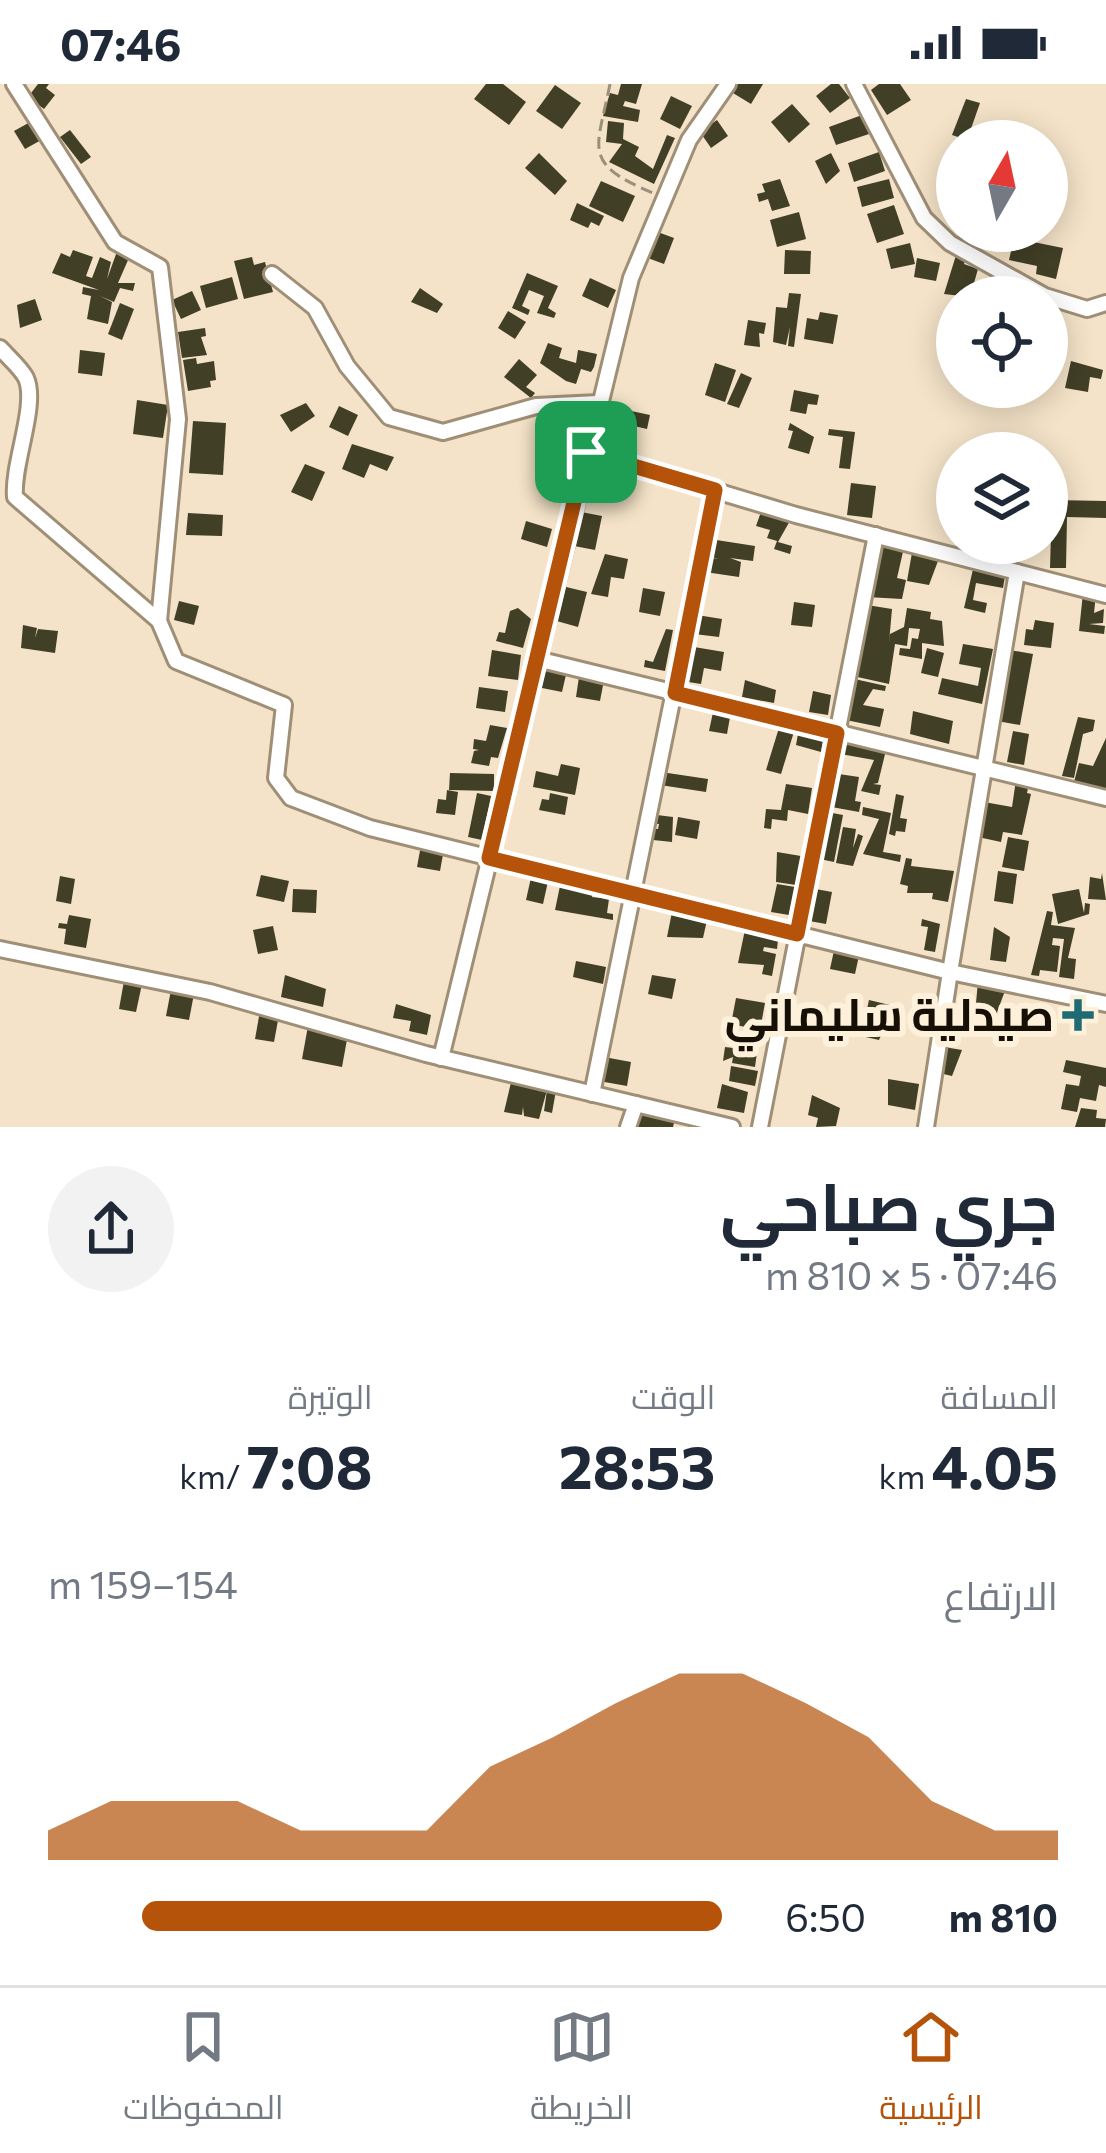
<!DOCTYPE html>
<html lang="ar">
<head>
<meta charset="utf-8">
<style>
  :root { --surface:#fff; --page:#f2f2f3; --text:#1f2937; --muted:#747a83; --line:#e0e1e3; --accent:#b45309 }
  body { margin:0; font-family:Commissioner,Cairo,sans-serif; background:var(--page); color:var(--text); direction:rtl; height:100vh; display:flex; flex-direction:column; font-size:45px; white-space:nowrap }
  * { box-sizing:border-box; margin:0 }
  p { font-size:39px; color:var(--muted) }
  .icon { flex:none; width:66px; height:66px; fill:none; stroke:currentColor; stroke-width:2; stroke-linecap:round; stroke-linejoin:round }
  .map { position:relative; height:1043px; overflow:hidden; direction:ltr }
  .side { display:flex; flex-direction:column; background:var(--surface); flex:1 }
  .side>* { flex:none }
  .needle { width:78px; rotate:9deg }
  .controls { position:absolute; left:936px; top:36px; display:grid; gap:24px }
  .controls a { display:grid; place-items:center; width:132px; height:132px; border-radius:50%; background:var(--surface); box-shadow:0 6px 30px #0003; font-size:60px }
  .pin { position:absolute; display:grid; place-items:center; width:102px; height:102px; color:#fff; margin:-51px; border-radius:24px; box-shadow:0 6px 18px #0006 }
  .round { display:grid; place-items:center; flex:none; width:126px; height:126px; border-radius:63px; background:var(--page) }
  .headline { display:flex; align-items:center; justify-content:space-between; height:204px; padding:0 48px }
  h1 { font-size:66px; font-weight:700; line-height:90px }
  .figures { display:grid; grid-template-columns:repeat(3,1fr); gap:18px; height:204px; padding:12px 48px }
  .figures div { display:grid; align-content:center }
  .figures b { font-size:60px; font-weight:700 }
  .figures small { font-size:33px; font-weight:400 }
  .figures p { font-size:33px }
  .chart { height:336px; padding:24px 48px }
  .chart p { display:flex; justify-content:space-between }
  .chart svg { width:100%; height:216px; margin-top:12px; fill:var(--accent); opacity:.7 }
  ul { padding:0 48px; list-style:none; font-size:39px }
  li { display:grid; grid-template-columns:192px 144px 1fr; align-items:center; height:90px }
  li i { height:30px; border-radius:15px; background:var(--accent) }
  .status { display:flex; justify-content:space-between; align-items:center; height:84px; padding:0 60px; background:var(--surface); direction:ltr }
  .status svg { height:33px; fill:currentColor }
  .menu { display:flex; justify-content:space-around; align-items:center; height:168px; border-top:3px solid var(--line); background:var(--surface); font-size:33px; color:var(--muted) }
  .menu a { display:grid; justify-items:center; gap:6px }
  .menu .active { color:var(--accent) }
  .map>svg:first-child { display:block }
  .building { fill:#413f26 }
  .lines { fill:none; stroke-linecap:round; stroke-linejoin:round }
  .street-casing { stroke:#9f8f76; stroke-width:20 }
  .path { stroke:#9c8f7b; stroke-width:3; stroke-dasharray:12 6; stroke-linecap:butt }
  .street { stroke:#fff; stroke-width:14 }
  .route-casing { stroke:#fff; stroke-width:24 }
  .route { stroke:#b45309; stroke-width:15 }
  .poi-dot { fill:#1f6a73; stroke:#fef1db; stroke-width:4.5 }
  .labels { text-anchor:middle; stroke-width:12; stroke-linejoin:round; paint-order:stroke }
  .poi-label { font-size:45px; font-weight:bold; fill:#150f06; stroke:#fef1db; text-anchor:end }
</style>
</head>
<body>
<div class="status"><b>07:46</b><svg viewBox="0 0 49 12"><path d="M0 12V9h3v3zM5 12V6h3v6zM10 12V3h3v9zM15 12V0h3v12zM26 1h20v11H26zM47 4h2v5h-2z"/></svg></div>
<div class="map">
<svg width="1106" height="1043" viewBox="0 0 1106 1043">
  <rect width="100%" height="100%" fill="#f4e3c8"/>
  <g class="building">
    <polygon points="38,0 49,0 46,4 55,11 44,25 28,13"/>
    <polygon points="486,0 503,0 526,18 509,41 474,15"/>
    <polygon points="621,0 642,0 636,20 625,17 623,22 640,26 638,38 603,32 610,9 618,11"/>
    <polygon points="732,0 763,0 751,20 728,6"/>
    <polygon points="831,0 839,0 850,14 830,29 816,12"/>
    <polygon points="879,0 900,0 911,16 887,31 871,6"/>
    <polygon points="555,1 581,19 562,45 536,27"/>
    <polygon points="671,12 692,22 680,45 660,35"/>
    <polygon points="966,15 980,19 967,56 952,51"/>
    <polygon points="792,20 810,40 789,59 771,38"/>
    <polygon points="862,31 869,50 836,61 829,43"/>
    <polygon points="717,36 728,52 711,64 700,48"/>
    <polygon points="32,37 43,55 25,65 14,47"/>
    <polygon points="608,37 624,39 623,55 639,63 635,72 653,85 667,51 675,54 654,100 609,78 622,60 606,58"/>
    <polygon points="70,46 91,73 81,80 60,53"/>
    <polygon points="879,68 885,87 854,98 848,79"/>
    <polygon points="539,69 567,97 555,111 525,84"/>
    <polygon points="831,69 840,87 826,100 815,77"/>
    <polygon points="780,95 790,122 772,127 768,115 759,118 757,110 765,108 762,100"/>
    <polygon points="889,95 894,114 862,123 857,103"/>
    <polygon points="601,97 635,112 623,138 589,122"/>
    <polygon points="577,119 604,132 599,142 591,138 588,144 570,136"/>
    <polygon points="894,121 904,150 877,159 867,130"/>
    <polygon points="799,128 806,155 777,163 770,136"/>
    <polygon points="655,147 674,154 664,180 645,173"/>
    <polygon points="1014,154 1063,164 1056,195 1036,190 1037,182 1009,176"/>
    <polygon points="910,159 915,180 891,185 886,165"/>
    <polygon points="119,162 132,167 118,199 135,199 133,207 120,204 114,218 100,212 112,218 108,240 87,235 91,212 82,210 83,203 99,206 52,189 61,169 70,173 73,166 93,173 86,192 92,194 100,173 111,178 107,195"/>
    <polygon points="785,166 811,167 810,190 784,190"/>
    <polygon points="957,168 967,171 964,180 978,185 970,213 944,210"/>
    <polygon points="252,173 254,181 265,178 273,208 244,215 234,177"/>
    <polygon points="917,174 940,179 936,197 914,193"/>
    <polygon points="527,189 558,202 548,224 556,229 554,234 537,229 544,212 529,206 522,222 530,226 528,231 512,224"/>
    <polygon points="232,193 238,215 206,224 200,202"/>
    <polygon points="590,194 616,206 608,224 582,212"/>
    <polygon points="420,204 443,220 437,229 411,218"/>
    <polygon points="192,207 201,226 181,235 172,216"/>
    <polygon points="789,209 801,210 794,263 788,262 790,243 786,261 773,258 776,223 787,224"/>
    <polygon points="35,215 42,236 20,244 17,221"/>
    <polygon points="120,219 134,225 122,256 108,250"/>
    <polygon points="508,227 526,238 515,255 498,244"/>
    <polygon points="820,228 838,231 833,260 804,255 807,234 818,236"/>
    <polygon points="748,236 766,239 764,250 759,249 760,263 744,261"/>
    <polygon points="205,244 206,252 201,253 207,271 182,274 178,248"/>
    <polygon points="548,259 562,264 559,274 576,279 578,266 597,270 594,283 591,288 581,285 576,300 566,297 540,279"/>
    <polygon points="80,266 105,269 102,292 78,289"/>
    <polygon points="196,274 197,280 214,277 216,296 210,297 211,303 188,307 183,276"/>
    <polygon points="519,275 537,291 526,303 535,309 531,314 504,293"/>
    <polygon points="1071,277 1103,286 1101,295 1090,293 1088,308 1065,304"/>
    <polygon points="715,279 736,286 725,318 705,311"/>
    <polygon points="741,289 752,294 739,324 727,320"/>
    <polygon points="794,306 819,311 817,321 808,320 806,330 790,327"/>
    <polygon points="137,316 168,321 163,354 133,350"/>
    <polygon points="306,319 315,332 291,348 280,331"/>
    <polygon points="603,321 650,331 647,345 630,341 623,371 594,365"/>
    <polygon points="339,322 358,331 348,352 329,343"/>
    <polygon points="193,337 226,339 223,391 189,389"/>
    <polygon points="790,339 814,353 809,370 788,364 793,347 788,346"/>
    <polygon points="829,345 855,348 850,385 839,384 843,353 828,351"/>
    <polygon points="352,360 394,373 387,387 370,380 364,394 342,385"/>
    <polygon points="305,380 325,388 312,417 291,408"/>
    <polygon points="851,399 876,402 872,434 847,431"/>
    <polygon points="1052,416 1106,417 1106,434 1067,433 1066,484 1050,484"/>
    <polygon points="762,425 791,435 778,458 792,462 790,470 774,465 777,457 767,454 770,446 756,442"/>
    <polygon points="576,427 602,432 595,466 569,461"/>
    <polygon points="188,429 223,431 222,452 186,451"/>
    <polygon points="526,437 552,445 547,463 521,455"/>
    <polygon points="881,454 905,459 897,494 906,496 902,515 867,513"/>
    <polygon points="710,455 755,462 753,477 730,474 741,478 739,493 705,488 706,473 719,475 707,472"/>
    <polygon points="913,463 941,469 929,501 907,497"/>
    <polygon points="605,470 628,475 624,495 611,493 608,513 591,510"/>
    <polygon points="974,481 1006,486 1003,504 976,499 973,516 987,519 985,529 964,524"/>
    <polygon points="562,502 587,508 578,543 553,536"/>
    <polygon points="643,504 665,508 660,532 639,528"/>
    <polygon points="1083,509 1096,510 1094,529 1104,525 1103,539 1089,540 1105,542 1104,550 1079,547"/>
    <polygon points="179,517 199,522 194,541 174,536"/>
    <polygon points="794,518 815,521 812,543 791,541"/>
    <polygon points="867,521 892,525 889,559 890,550 904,543 907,524 931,528 930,535 942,537 944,562 922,559 922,575 899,571 900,564 910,565 912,554 918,555 920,545 909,544 907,562 895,560 889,600 853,592"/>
    <polygon points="518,524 531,535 523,564 496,557 499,548 505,549 510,527"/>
    <polygon points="697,531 722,535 719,553 694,550"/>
    <polygon points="1035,536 1054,539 1051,564 1024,561 1026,545 1033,546"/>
    <polygon points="23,541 37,544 35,554 38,545 58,547 55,569 21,564"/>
    <polygon points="666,545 673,546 665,587 644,583 645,576 653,578"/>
    <polygon points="963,560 993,565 982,620 938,610 942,594 978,602 981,584 959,580"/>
    <polygon points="688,562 724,568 721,587 704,584 701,600 682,597"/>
    <polygon points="927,564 944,569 938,593 921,589"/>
    <polygon points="492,566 521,571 518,596 488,592"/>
    <polygon points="1010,566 1033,570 1020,641 997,637"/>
    <polygon points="542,577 568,582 562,608 537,603"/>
    <polygon points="580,586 605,591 600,617 576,613"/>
    <polygon points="850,594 886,602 885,607 873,605 863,621 884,625 880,643 841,635"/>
    <polygon points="745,596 776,606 774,619 742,613"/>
    <polygon points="479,603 508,607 505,628 476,624"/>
    <polygon points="813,607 831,611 828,631 809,628"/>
    <polygon points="715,619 732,622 727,650 709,647"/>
    <polygon points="913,627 953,637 949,660 910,650"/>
    <polygon points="1078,633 1095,636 1093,647 1083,650 1074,694 1062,692"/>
    <polygon points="782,634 797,638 781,690 766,686"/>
    <polygon points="800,639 825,644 821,668 796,661"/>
    <polygon points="490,641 507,644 498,674 491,673 489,682 471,679 474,667 479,666 473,665 474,655 486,657"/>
    <polygon points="1013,647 1029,650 1024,681 1007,678"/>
    <polygon points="839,650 887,662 878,699 873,700 881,701 879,711 861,707 874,676 835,669"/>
    <polygon points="1106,654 1106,705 1074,698 1079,679 1093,682"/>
    <polygon points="561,680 580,684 575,711 533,703 536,687 558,692"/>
    <polygon points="661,688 708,695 706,708 660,701"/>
    <polygon points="450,689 494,690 494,707 449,706"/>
    <polygon points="832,689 859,693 855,717 861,718 859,728 826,722"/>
    <polygon points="1016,696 1029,699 1027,709 1031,710 1022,751 1003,748 1001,758 978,753 984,718 1012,723"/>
    <polygon points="786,700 812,704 808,730 788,726 787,737 772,735 771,745 764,744 766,725 781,726"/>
    <polygon points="447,706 458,708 455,731 436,729 438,715 446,716"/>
    <polygon points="477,709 491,712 482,756 468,753"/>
    <polygon points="550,709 568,713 565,731 539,726 542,715 549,716"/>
    <polygon points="896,710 904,712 900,734 907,735 905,748 896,747 895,752 889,750"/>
    <polygon points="863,723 891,729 883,768 901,771 900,778 863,770 879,735 862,731"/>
    <polygon points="827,728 843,731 834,778 815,774"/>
    <polygon points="649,730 673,733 672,758 644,755 646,744 658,745 659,740 648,739"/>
    <polygon points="678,733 700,737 697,755 675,751"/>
    <polygon points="843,743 856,745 853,764 858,750 863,752 853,782 836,779"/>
    <polygon points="1008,753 1029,757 1024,787 1002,783"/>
    <polygon points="421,761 444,765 440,787 417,783"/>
    <polygon points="777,768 801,772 796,801 776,798"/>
    <polygon points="906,774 912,775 911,782 954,787 948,818 932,815 933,809 907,809 908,802 900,800"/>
    <polygon points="998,787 1017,790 1013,820 994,817"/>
    <polygon points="532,789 549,793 543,820 526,816"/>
    <polygon points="1102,789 1106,816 1088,815 1090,793 1101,795"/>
    <polygon points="261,791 289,797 284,818 256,812"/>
    <polygon points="60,792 75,795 71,820 56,817"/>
    <polygon points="561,797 594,803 592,813 609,815 607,829 613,830 613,836 555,826"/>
    <polygon points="777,800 795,803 789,831 771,828"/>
    <polygon points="810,804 832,808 826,840 804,836"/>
    <polygon points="293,805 317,806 316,829 292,828"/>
    <polygon points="1079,805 1084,829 1085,819 1090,820 1089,830 1058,840 1052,810"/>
    <polygon points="1047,827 1053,828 1051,841 1075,844 1068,874 1076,875 1074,895 1059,893 1064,855 1053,854 1052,861 1060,862 1057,888 1040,886 1039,892 1031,891"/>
    <polygon points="672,828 707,836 703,854 667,853"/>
    <polygon points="69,831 91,835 86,864 64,860 66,845 58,844 59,839 67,840"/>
    <polygon points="922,835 940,840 935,868 924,866 928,843 921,842"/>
    <polygon points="746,841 768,845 766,853 778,856 777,865 764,863 763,867 776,870 772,892 762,890 764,881 738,879"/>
    <polygon points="273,842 278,866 258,870 253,846"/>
    <polygon points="994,843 1010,853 1006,878 990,876"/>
    <polygon points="835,862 860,867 855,890 830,885"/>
    <polygon points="576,877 606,883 603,900 573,893"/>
    <polygon points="285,891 326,905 323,923 281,913"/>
    <polygon points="652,891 676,895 672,915 648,910"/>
    <polygon points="124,897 142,900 136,928 119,925"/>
    <polygon points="978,897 1006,904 988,953 978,951 983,932 975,930"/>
    <polygon points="171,906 194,910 189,936 166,932"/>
    <polygon points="736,914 765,919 760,946 731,940"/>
    <polygon points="869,916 894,922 879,956 861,952"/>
    <polygon points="396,920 431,931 427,951 409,947 411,937 393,934"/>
    <polygon points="786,924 808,933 805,950 782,945"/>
    <polygon points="260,927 279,931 274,958 255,955"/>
    <polygon points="308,942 348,950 342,983 302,975"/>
    <polygon points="741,959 758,961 755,983 732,979 733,973 723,977 725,963 741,965"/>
    <polygon points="944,963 962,966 952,992 939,989"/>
    <polygon points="604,973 631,978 627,1002 599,997"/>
    <polygon points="1066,976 1106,984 1106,1003 1099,1001 1096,1017 1080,1014 1077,1028 1061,1025 1066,1000 1079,1002 1081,992 1063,988"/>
    <polygon points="731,982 758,987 755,1002 729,997"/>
    <polygon points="513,990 557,1001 552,1029 544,1027 547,1006 539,1035 524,1032 523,1023 522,1031 504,1028"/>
    <polygon points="888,995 919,1000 915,1026 888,1021"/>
    <polygon points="722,1000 748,1008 744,1029 717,1024"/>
    <polygon points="812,1011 840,1024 836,1042 816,1043 818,1034 808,1031"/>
    <polygon points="637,1023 676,1031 673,1043 633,1043"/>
    <polygon points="1081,1024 1097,1026 1096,1034 1106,1035 1105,1043 1075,1043"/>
  </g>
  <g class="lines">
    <g class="street-casing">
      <g id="street">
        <polyline points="14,0 115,158 160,183 178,335 159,537"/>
        <polyline points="854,0 924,134 950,159 1045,212 1087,225 1106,219"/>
        <polyline points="272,190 315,224 347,282 389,333 443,348 536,322 599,319"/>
        <path d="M0,264C8,273 21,284 26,294C38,321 12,380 15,413L159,537L176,577L284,621L276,694L291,714L370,744L950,888L926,1043"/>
        <polyline points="586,368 796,431 1106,511"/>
        <polyline points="1017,488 950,888 1106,920"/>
        <polyline points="537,575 1106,714"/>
        <polyline points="0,865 210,908 426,970 732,1043"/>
        <polyline points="441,974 631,194 689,56 728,0"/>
        <polyline points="592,1010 715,406"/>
        <polyline points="628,1043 636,1020"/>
        <polyline points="760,1043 876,451"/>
      </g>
    </g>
    <path class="path" d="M610,0C597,66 581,79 653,109"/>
    <use href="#street" class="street"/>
  </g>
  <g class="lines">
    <g class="route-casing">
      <polygon id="route" points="586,368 715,406 675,609 837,649 797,850 489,774"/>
    </g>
    <use href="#route" class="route"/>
  </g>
  <path class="poi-dot" d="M1072 913h12v12h12v12h-12v12h-12v-12h-12v-12h12z"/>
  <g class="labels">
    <g class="poi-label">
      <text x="1054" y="947">صيدلية سليماني</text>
    </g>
  </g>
</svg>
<div class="controls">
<a><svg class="needle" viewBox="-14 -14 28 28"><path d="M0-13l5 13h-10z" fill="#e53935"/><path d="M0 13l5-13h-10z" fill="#747a83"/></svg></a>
<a><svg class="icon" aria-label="locate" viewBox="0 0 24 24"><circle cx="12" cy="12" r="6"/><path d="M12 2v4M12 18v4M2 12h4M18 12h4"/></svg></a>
<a><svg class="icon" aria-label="layers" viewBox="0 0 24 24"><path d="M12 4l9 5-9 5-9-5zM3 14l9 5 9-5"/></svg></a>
</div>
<div class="pin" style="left:586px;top:368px;background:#1e9e55"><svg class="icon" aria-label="arrive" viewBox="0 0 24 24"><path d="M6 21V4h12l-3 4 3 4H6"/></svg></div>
</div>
<section class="side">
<div class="headline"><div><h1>جري صباحي</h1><p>07:46 · 5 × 810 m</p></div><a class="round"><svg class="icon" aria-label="share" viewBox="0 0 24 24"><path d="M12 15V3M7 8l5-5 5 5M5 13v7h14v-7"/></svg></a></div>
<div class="figures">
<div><p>المسافة</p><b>4.05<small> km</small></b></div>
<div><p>الوقت</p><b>28:53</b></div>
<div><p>الوتيرة</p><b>7:08<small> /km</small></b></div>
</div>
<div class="chart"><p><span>الارتفاع</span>154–159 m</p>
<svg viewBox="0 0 160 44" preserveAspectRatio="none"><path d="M0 44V38L10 32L20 32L30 32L40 38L50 38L60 38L70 25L80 19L90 12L100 6L110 6L120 12L130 19L140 32L150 38L160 38V44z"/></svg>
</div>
<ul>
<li><b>810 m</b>6:50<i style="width:86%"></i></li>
</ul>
</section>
<nav class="menu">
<a class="active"><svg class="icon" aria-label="home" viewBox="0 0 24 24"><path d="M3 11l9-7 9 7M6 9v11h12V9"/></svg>الرئيسية</a>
<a><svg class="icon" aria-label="map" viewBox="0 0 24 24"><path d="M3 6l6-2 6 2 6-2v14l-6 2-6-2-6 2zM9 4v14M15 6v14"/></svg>الخريطة</a>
<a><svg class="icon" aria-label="saved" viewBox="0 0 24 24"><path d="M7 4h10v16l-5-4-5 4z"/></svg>المحفوظات</a>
</nav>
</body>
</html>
